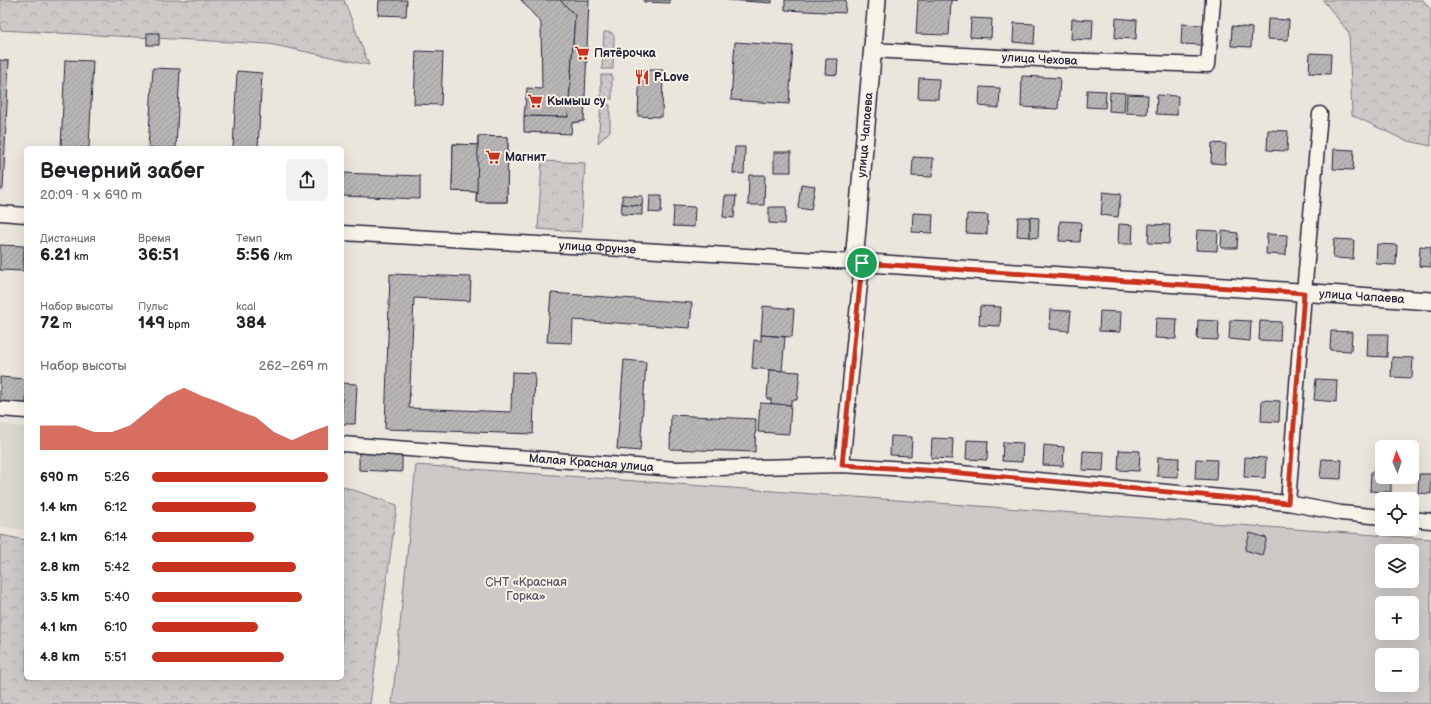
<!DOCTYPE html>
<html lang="ru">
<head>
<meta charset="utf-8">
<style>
  :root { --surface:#fff; --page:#f2f2f2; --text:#202124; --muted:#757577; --accent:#c8321e }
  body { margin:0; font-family:"Balsamiq Sans",sans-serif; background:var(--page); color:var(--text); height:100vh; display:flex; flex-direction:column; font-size:15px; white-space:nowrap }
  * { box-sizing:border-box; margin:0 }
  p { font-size:13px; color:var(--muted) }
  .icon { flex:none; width:22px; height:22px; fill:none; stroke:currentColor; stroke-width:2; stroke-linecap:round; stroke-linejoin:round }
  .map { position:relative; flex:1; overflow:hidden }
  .details { position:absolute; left:24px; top:146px; width:320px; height:534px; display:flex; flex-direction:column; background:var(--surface); border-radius:6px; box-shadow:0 4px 16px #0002 }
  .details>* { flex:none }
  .needle { width:26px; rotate:357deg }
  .fabs { position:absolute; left:1375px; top:440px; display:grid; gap:8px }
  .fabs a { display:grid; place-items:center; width:44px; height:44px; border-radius:6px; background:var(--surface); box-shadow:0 4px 16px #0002; font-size:20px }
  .pin { position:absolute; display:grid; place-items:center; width:34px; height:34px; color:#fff; margin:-17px; border:2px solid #fff; border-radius:50%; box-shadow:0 1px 4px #0007 }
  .round { display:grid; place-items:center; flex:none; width:42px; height:42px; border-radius:6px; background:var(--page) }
  .headline { display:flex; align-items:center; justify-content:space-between; height:68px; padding:0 16px }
  h1 { font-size:22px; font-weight:700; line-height:30px }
  .figures { display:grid; grid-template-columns:repeat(3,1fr); gap:6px; height:68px; padding:4px 16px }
  .figures div { display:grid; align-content:center }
  .figures b { font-size:17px; font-weight:700 }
  .figures small { font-size:11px; font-weight:400 }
  .figures p { font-size:11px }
  .chart { height:112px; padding:8px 16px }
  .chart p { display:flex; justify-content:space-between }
  .chart svg { width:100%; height:72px; margin-top:4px; fill:var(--accent); opacity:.7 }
  ul { padding:0 16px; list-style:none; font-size:13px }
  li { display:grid; grid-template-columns:64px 48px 1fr; align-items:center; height:30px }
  li i { height:10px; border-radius:5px; background:var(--accent) }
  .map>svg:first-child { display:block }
  .built { fill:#dbd8d2 }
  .grass { fill:url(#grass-dots); stroke:#787680 }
  .forest { fill:url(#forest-crowns); stroke:#787680 }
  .garden { fill:#cdc9c6; stroke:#787680; fill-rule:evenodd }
  .building { fill:url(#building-hatch); stroke:#22223b }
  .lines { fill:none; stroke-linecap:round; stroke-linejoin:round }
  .minor-casing { stroke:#22223b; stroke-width:17 }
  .tertiary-casing { stroke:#22223b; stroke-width:20 }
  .minor { stroke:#f7f3e8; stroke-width:14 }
  .tertiary { stroke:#f7f3e8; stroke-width:17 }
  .route-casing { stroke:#fff; stroke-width:8 }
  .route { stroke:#c8321e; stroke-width:5 }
  .labels { text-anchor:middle; stroke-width:4; stroke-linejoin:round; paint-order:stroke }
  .poi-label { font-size:12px; font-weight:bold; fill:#22223b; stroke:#f7f3e8; text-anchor:start }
  .street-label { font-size:12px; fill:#22223b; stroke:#f7f3e8 }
  .park-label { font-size:12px; fill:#555465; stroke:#f7f3e8 }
</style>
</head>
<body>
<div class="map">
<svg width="1431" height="704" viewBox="0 0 1431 704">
  <defs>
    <pattern id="grass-dots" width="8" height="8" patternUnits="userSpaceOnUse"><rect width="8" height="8" fill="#cdc9c6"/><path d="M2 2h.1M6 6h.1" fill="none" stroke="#b0acab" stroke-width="1.8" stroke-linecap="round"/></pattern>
    <pattern id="forest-crowns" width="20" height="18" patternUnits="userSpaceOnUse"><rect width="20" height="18" fill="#cdc9c6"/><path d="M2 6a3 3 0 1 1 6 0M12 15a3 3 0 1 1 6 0" fill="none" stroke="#b0acab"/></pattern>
    <pattern id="building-hatch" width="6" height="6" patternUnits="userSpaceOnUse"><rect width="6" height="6" fill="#b8b6b5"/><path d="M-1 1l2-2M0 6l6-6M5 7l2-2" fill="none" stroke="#9e9c9d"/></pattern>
  </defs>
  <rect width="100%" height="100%" fill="#eae6de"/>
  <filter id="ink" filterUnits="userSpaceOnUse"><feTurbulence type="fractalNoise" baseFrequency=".025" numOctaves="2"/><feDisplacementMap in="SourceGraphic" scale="8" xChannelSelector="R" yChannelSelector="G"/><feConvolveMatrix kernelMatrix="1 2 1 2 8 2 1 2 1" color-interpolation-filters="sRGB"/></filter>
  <g filter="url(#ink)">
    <polygon class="built" points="0,424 26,427 26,530 0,527"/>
    <g class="grass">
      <polygon points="604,32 611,32 614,36 613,69 602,69"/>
      <rect x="601" y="75" width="11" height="24"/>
      <polygon points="601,104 610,105 610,131 598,143"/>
    </g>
    <g class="forest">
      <polygon points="0,0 344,0 369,65 269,44 0,30"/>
      <polygon points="1323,0 1423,0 1431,10 1431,146 1404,140 1352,115 1349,33"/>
      <polygon points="542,161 585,163 581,232 538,229"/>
      <polygon points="342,486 397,505 370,704 0,704 0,535 26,540 26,678 342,678"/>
    </g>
    <path class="garden" d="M416,465L1431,539V704H392ZM1382,551H1412V581H1382ZM1382,603H1412V633H1382ZM1382,655H1412V685H1382Z"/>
    <g class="building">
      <polygon points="379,0 407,0 406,16 378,15"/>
      <polygon points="521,0 560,0 575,15 568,117 524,116 527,88 542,89 541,23"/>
      <polygon points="560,0 589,0 584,121 572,123 571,134 524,132 524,116 568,117 575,15"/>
      <polygon points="644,0 670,0 670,3 644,2"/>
      <polygon points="728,0 772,0 772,3"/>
      <polygon points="785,0 846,0 845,13 785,10"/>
      <polygon points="918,0 958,0 951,0 949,35 916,34"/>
      <polygon points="971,18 992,19 991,38 970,37"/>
      <polygon points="1116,18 1137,20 1136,39 1115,38"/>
      <polygon points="1072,19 1093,20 1092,40 1071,39"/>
      <polygon points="1268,19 1289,20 1288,40 1267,39"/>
      <polygon points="1014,23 1035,24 1034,44 1013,42"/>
      <polygon points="1182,24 1203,25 1202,45 1181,44"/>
      <polygon points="1232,26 1252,28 1251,47 1231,46"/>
      <rect x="147" y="33" width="12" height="12"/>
      <polygon points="735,42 793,46 789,104 731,100"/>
      <polygon points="416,51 443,52 441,105 414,104"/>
      <polygon points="1310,53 1331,54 1330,74 1309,73"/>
      <polygon points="826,59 838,59 837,75 825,74"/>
      <polygon points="0,60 9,61 3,189 0,189"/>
      <polygon points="65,60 93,61 89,148 61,148"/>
      <polygon points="153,68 180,69 176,148 148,148"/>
      <polygon points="640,70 663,70 662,117 638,116"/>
      <polygon points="237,71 262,73 258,148 233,148"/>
      <polygon points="1022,76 1060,78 1058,109 1021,107"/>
      <polygon points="919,78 939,79 938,99 918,98"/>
      <polygon points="980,87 1000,88 999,108 979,106"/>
      <polygon points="1087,90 1106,91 1105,108 1086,107"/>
      <polygon points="1110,92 1125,93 1124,112 1109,111"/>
      <polygon points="1127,94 1148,95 1147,114 1126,113"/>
      <polygon points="1157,95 1178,96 1177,115 1156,114"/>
      <polygon points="1268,130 1288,131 1287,151 1267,150"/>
      <polygon points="478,136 508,137 507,202 476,202"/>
      <polygon points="478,136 508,137 507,202 476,202 477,192 452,191 453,144 478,145"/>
      <polygon points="1212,143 1226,144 1225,164 1211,163"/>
      <polygon points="453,144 478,145 477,192 452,191"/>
      <polygon points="735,147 745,147 744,174 733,173"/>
      <polygon points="1334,149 1354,150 1353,170 1333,169"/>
      <rect x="774" y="152" width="17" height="20"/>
      <polygon points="913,157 933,158 932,177 912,176"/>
      <polygon points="342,173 420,176 420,199 342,196"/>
      <polygon points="749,175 765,175 764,205 748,205"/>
      <polygon points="801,184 815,186 811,210 798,208"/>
      <polygon points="1103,192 1121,194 1118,217 1101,215"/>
      <polygon points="622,195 643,196 642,206 622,204"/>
      <polygon points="650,195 662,195 661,213 649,212"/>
      <polygon points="725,196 736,196 734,218 723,217"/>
      <polygon points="622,204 642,206 642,215 621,214"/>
      <polygon points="674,206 695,207 694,227 673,226"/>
      <polygon points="769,207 786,207 785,224 769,223"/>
      <polygon points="913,213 933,214 932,233 912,232"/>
      <polygon points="967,214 988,215 987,234 966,233"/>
      <polygon points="1018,217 1030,217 1030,237 1017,236"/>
      <polygon points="1030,217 1039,218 1038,238 1030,237"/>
      <polygon points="1060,221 1081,222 1080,242 1059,241"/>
      <polygon points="1119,224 1133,225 1132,244 1118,244"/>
      <polygon points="1149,224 1170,225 1169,244 1148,243"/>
      <polygon points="1197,230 1218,231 1217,251 1196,250"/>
      <polygon points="1222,231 1238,233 1237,248 1221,248"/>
      <polygon points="1267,234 1287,235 1286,255 1266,254"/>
      <polygon points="1334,239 1354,240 1353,259 1333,258"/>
      <polygon points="1377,244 1397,245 1396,265 1376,264"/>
      <polygon points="0,245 24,246 23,271 0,270"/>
      <polygon points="1420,246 1431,247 1431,267 1419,266"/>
      <polygon points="390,274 471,277 470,301 414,298 409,408 511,412 512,372 535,373 533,434 385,429"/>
      <polygon points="551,293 692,303 690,328 573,320 572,343 547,342"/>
      <polygon points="763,306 794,309 792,337 761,335"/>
      <polygon points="980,306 1001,307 1000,326 979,325"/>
      <polygon points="1050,310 1071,311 1069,331 1049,329"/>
      <polygon points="1100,311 1121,312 1120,332 1099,331"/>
      <polygon points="1156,318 1177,319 1176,339 1155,338"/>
      <polygon points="1198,320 1219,321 1218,340 1197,339"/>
      <polygon points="1230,320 1251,321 1250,341 1229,339"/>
      <polygon points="1260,321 1281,322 1280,341 1259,340"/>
      <polygon points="1331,331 1352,332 1351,351 1330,350"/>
      <polygon points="1368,334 1388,334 1387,357 1367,356"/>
      <polygon points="761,335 785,337 782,371 752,368 754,340 761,341"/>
      <polygon points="1392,357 1413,358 1412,378 1391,377"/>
      <polygon points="624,360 646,362 640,451 617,449"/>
      <polygon points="769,370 800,372 797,400 791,400 791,405 771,404 771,399 767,399"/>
      <polygon points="0,377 26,379 26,406 0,405"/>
      <polygon points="1316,379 1337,380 1336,402 1314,400"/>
      <polygon points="342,383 357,384 355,424 342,424"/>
      <polygon points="1262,400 1280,401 1279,422 1261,421"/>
      <polygon points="760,403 791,405 789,434 758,432"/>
      <polygon points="671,415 756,419 755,452 670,449"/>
      <polygon points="891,436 912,437 911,456 890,455"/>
      <polygon points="932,438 953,439 952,459 931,458"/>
      <polygon points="967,440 988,441 987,460 966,459"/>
      <polygon points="1003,442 1023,443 1022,462 1002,461"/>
      <polygon points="1044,445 1064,447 1063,466 1043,465"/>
      <polygon points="1119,450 1140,451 1139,471 1118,470"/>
      <polygon points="1083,451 1104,452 1103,471 1082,470"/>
      <polygon points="359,453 402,454 402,472 359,470"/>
      <polygon points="1158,457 1179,458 1178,477 1157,476"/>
      <polygon points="1245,457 1266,458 1265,478 1244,477"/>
      <polygon points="1196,459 1217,460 1216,480 1195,479"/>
      <polygon points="1322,459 1342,460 1341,479 1320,478"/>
      <polygon points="1371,472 1382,472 1382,477 1391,477 1391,492 1370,491"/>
      <polygon points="1419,474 1431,474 1431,494 1418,493"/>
      <polygon points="1250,533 1267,538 1262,555 1245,550"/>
    </g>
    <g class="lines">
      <g class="minor-casing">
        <g id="minor">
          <path id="s1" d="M872,50L1057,60L1208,65L1213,0"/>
          <polyline points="0,213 26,215"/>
          <path id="s2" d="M342,233L854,262"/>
          <polyline points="0,409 26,411"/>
          <path id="s3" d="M342,444L676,469L842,465L939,471L1288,503L1341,513L1382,517"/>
          <polyline points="842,465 862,263"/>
          <polyline points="1288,503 1304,293 1320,114"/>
          <polyline points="1412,519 1431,521"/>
        </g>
      </g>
      <g class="tertiary-casing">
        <g id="tertiary">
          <path id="s4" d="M877,0L854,262L1431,301"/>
        </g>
      </g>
      <use href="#minor" class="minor"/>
      <use href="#tertiary" class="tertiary"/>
    </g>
  </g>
  <g class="lines" filter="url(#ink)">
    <g class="route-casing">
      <polygon id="route" points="862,263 1304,293 1288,503 939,471 842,465"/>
    </g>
    <use href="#route" class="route"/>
  </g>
  <defs>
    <g id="supermarket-bare" transform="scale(1.2)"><path d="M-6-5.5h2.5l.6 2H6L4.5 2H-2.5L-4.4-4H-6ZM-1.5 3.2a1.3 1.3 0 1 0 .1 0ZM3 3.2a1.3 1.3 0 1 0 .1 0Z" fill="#c8321e" stroke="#f7f3e8" stroke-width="2.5" paint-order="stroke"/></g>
    <g id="restaurant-bare" transform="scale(1.2)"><path d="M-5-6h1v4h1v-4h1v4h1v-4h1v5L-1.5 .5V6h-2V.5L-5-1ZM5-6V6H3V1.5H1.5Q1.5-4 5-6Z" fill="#c8321e" stroke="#f7f3e8" stroke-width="2.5" paint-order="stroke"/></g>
  </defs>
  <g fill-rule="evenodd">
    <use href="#supermarket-bare" x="582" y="53"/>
    <use href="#restaurant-bare" x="642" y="77"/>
    <use href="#supermarket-bare" x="535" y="101"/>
    <use href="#supermarket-bare" x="493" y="157"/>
  </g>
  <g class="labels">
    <g class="poi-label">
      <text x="594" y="57">Пятёрочка</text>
      <text x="654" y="81">P.Love</text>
      <text x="547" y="105">Кымыш су</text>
      <text x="505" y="161">Магнит</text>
    </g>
    <g class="street-label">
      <text dy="4" stroke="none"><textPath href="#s1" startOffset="168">улица Чехова</textPath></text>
      <text transform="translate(865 135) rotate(-85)" y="4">улица Чапаева</text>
      <text dy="4" stroke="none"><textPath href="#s2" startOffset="256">улица Фрунзе</textPath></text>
      <text dy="4" stroke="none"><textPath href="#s4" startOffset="772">улица Чапаева</textPath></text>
      <text dy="4" stroke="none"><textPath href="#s3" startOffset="250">Малая Красная улица</textPath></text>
    </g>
    <g class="park-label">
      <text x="526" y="586">СНТ «Красная<tspan x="526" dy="14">Горка»</tspan></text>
    </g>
  </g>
</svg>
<div class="fabs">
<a><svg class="needle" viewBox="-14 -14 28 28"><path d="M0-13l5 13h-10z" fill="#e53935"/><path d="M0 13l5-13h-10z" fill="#757577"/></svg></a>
<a><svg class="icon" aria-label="locate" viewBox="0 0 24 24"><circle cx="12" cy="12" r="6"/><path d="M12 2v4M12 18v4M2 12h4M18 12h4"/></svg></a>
<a><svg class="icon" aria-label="layers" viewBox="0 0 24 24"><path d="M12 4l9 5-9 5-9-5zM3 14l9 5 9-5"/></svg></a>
<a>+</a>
<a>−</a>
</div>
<div class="pin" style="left:862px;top:263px;background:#1e9e55"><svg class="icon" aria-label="arrive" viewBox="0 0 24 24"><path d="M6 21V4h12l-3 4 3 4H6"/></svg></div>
<section class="details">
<div class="headline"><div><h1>Вечерний забег</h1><p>20:09 · 9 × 690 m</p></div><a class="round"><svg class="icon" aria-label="share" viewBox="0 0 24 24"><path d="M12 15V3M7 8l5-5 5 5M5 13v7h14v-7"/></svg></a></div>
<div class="figures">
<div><p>Дистанция</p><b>6.21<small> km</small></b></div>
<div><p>Время</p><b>36:51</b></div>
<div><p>Темп</p><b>5:56<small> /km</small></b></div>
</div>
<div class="figures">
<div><p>Набор высоты</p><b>72<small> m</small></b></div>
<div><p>Пульс</p><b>149<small> bpm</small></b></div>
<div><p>kcal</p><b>384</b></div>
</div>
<div class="chart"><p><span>Набор высоты</span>262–269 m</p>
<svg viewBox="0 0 160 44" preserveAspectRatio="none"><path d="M0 44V29L10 29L20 29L30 33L40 33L50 29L60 20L70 11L80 6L90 11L100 15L110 20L120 24L130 33L140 38L150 33L160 29V44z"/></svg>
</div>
<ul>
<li><b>690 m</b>5:26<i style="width:100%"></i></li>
<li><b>1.4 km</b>6:12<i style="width:59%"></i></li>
<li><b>2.1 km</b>6:14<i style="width:58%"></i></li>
<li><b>2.8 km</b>5:42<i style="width:82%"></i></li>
<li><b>3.5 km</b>5:40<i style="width:85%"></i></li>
<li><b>4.1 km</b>6:10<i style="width:60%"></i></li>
<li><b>4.8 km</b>5:51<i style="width:75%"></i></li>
</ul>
</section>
</div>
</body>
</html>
